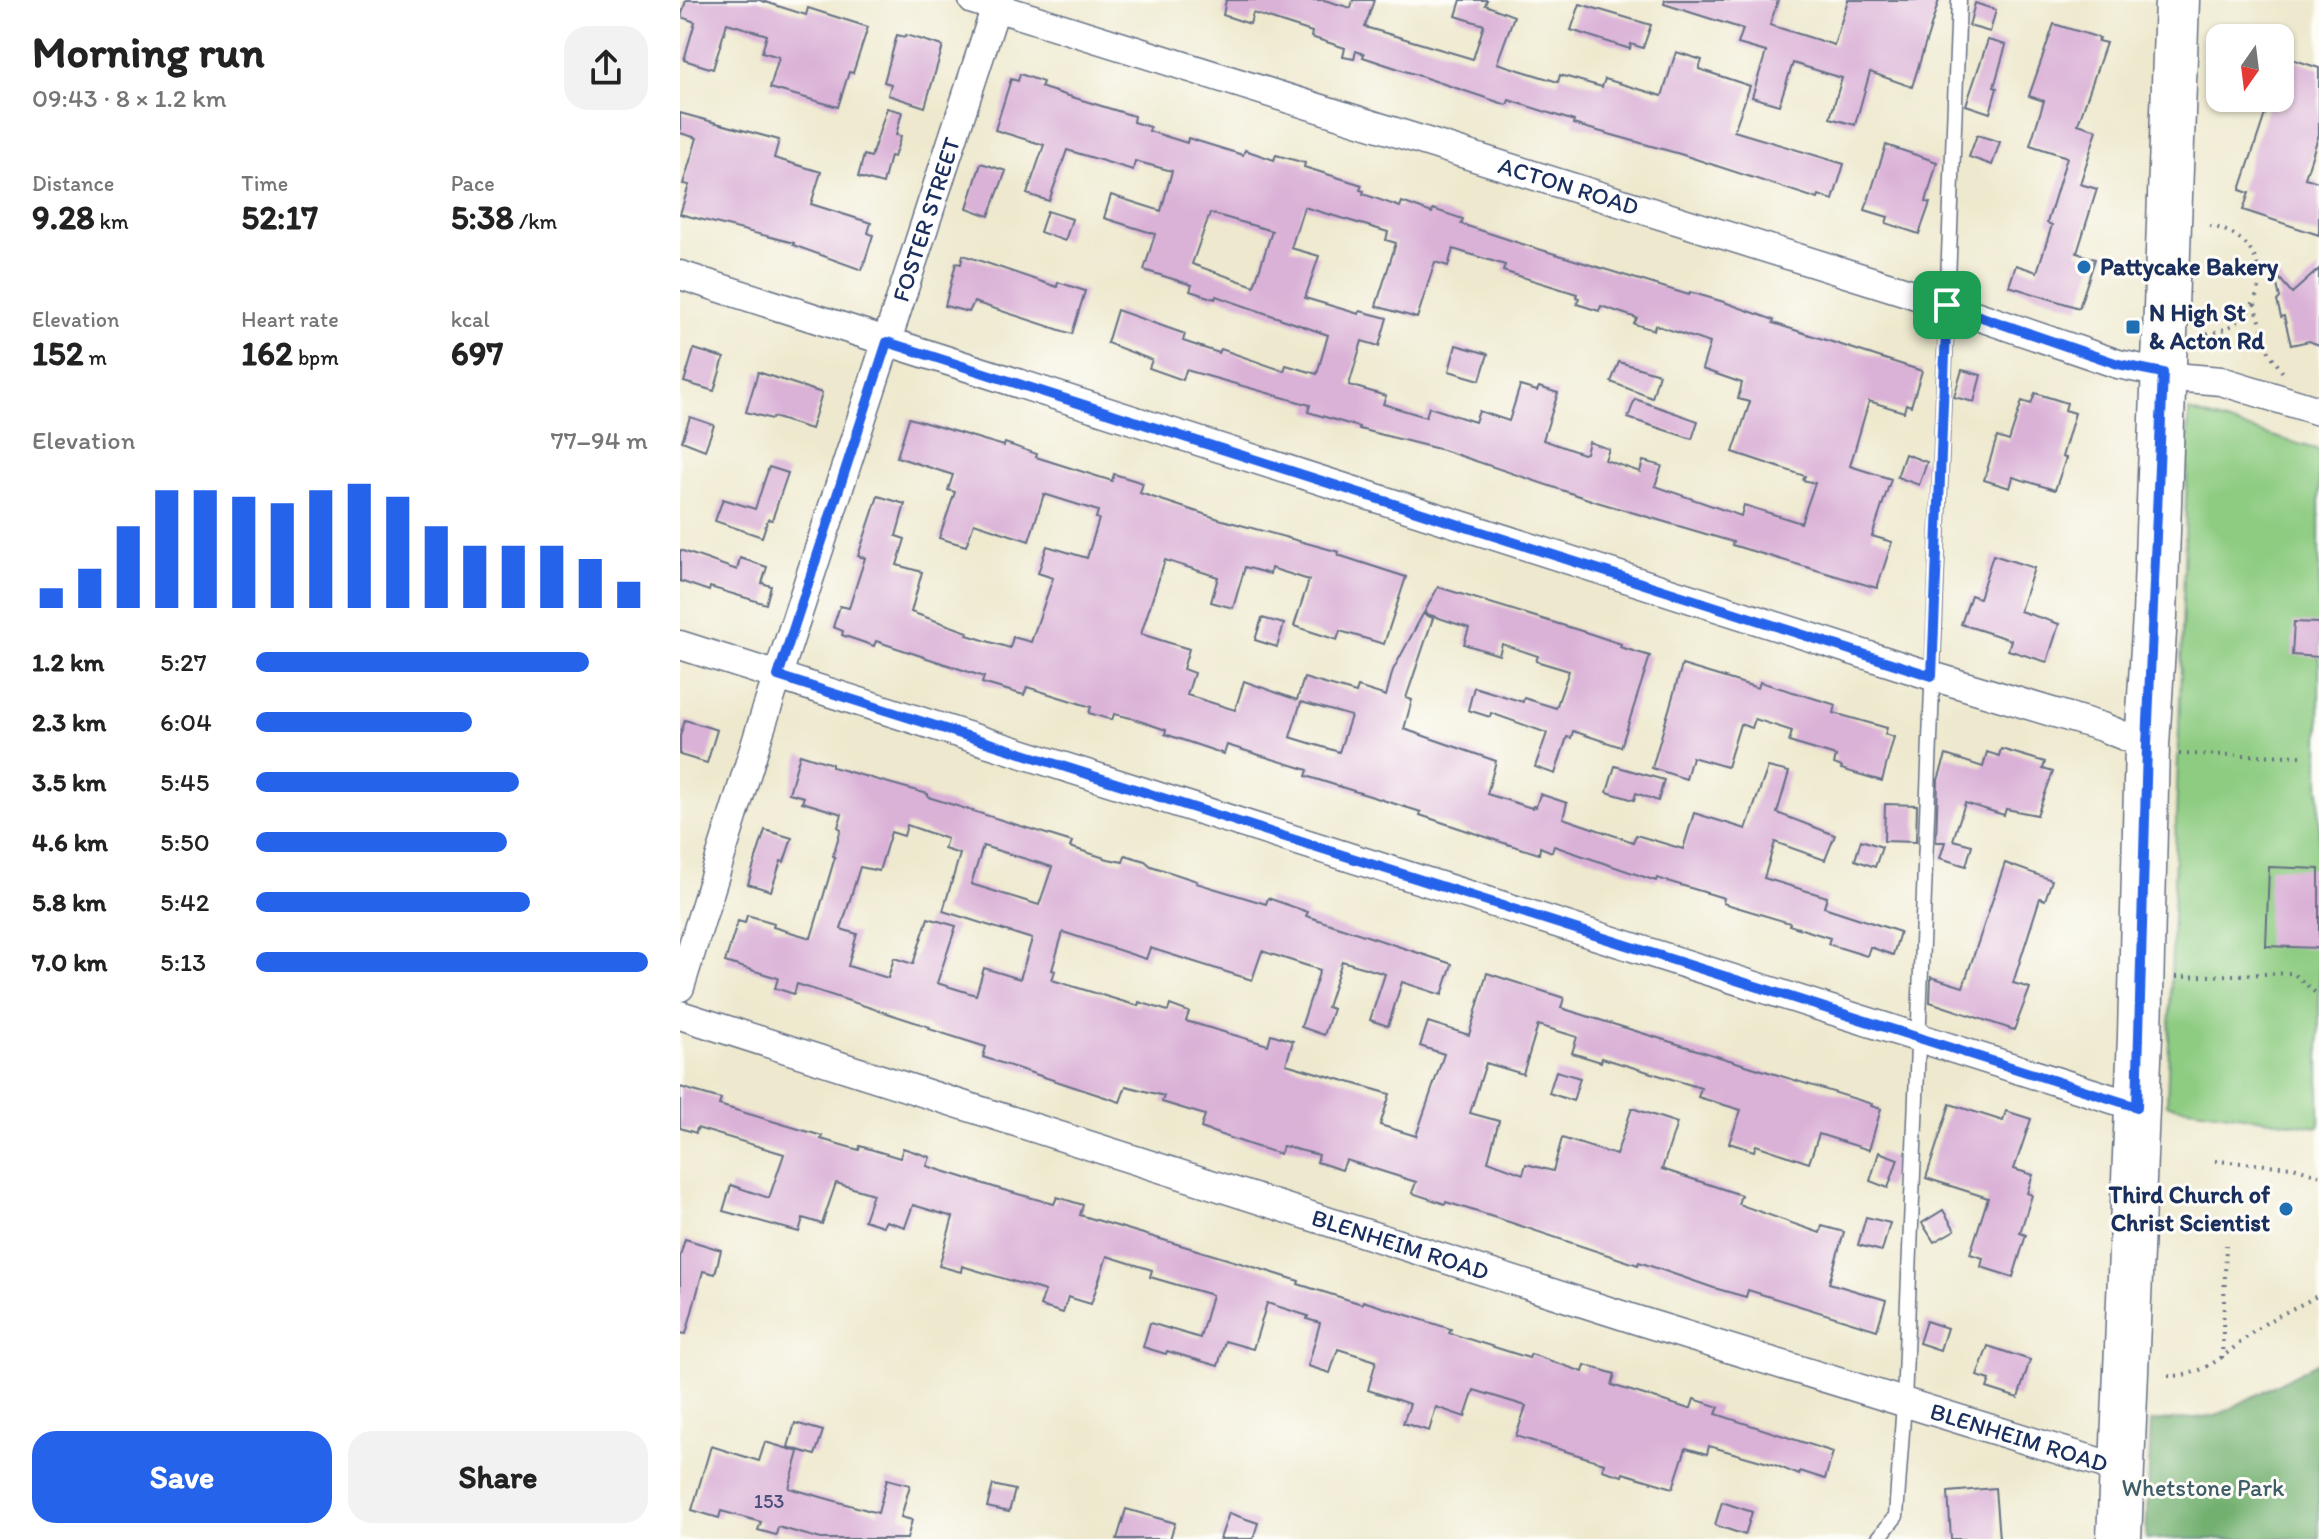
<!DOCTYPE html>
<html lang="en">
<head>
<meta charset="utf-8">
<style>
  :root { --surface:#fff; --page:#f2f2f2; --text:#222; --muted:#767676; --accent:#2563eb }
  body { margin:0; font-family:Itim,sans-serif; background:var(--page); color:var(--text); height:100vh; display:flex; flex-direction:column; font-size:30px; white-space:nowrap }
  * { box-sizing:border-box; margin:0 }
  p { font-size:26px; color:var(--muted) }
  .icon { flex:none; width:44px; height:44px; fill:none; stroke:currentColor; stroke-width:2; stroke-linecap:round; stroke-linejoin:round }
  .map { position:relative; flex:1; overflow:hidden }
  .details { display:flex; flex-direction:column; background:var(--surface); width:680px }
  .details>* { flex:none }
  .needle { width:52px; rotate:194deg }
  .fabs { position:absolute; left:1526px; top:24px; display:grid; gap:16px }
  .fabs a { display:grid; place-items:center; width:88px; height:88px; border-radius:16px; background:var(--surface); box-shadow:0 2px 6px #0004; font-size:40px }
  .pin { position:absolute; display:grid; place-items:center; width:68px; height:68px; color:#fff; margin:-34px; border-radius:16px; box-shadow:0 4px 12px #0006 }
  .round { display:grid; place-items:center; flex:none; width:84px; height:84px; border-radius:24px; background:var(--page) }
  .summary { display:flex; align-items:center; justify-content:space-between; height:136px; padding:0 32px }
  h1 { font-size:44px; font-weight:800; line-height:60px }
  .figures { display:grid; grid-template-columns:repeat(3,1fr); gap:12px; height:136px; padding:8px 32px }
  .figures div { display:grid; align-content:center }
  .figures b { font-size:34px; font-weight:800 }
  .figures small { font-size:22px; font-weight:400 }
  .figures p { font-size:22px }
  .chart { height:224px; padding:16px 32px }
  .chart p { display:flex; justify-content:space-between }
  .chart svg { width:100%; height:144px; margin-top:8px; stroke:var(--accent); stroke-width:6 }
  .primary-button { display:flex; gap:16px; margin-top:auto; padding:16px 32px }
  .primary-button a { flex:1; height:92px; border-radius:24px; background:var(--accent); color:#fff; font-size:32px; font-weight:800; line-height:92px; text-align:center }
  .primary-button a+a { background:var(--page); color:var(--text) }
  ul { padding:0 32px; list-style:none; font-size:26px }
  li { display:grid; grid-template-columns:128px 96px 1fr; align-items:center; height:60px }
  li i { height:20px; border-radius:10px; background:var(--accent) }
  main { display:flex; flex:1; min-height:0 }
  .map>svg:first-child { display:block }
  .green { fill:#8ecc82; stroke:#547e70; stroke-width:2 }
  .forest { fill:#72b070; stroke:#467067; stroke-width:2 }
  .building { fill:#dab1d7; fill-rule:evenodd }
  .lines { fill:none; stroke-linecap:round; stroke-linejoin:round }
  .lane-casing { stroke:#657085; stroke-width:17 }
  .street-casing { stroke:#657085; stroke-width:31 }
  .primary-casing { stroke:#657085; stroke-width:47 }
  .path { stroke:#657085; stroke-width:4; stroke-dasharray:2 6; stroke-linecap:butt }
  .lane { stroke:#fff; stroke-width:14 }
  .street { stroke:#fff; stroke-width:28 }
  .primary { stroke:#fff; stroke-width:44 }
  .route-casing { stroke:#fff; stroke-width:16 }
  .route { stroke:#2563eb; stroke-width:10 }
  .poi-dot { fill:#1f6fb2; stroke:#fdfcf7; stroke-width:3 }
  .labels { text-anchor:middle; stroke-width:6; stroke-linejoin:round; paint-order:stroke }
  .number-label { font-size:20px; fill:#4b507c }
  .street-label { font-size:24px; fill:#1b2f5e; stroke:#fdfcf7 }
  .poi-label { font-size:24px; font-weight:bold; fill:#1b2f5e; stroke:#fdfcf7; text-anchor:start }
  .park-label { font-size:24px; fill:#3e5e69; stroke:#fdfcf7 }
</style>
</head>
<body>
<main>
<section class="details">
<div class="summary"><div><h1>Morning run</h1><p>09:43 · 8 × 1.2 km</p></div><a class="round"><svg class="icon" aria-label="share" viewBox="0 0 24 24"><path d="M12 15V3M7 8l5-5 5 5M5 13v7h14v-7"/></svg></a></div>
<div class="figures">
<div><p>Distance</p><b>9.28<small> km</small></b></div>
<div><p>Time</p><b>52:17</b></div>
<div><p>Pace</p><b>5:38<small> /km</small></b></div>
</div>
<div class="figures">
<div><p>Elevation</p><b>152<small> m</small></b></div>
<div><p>Heart rate</p><b>162<small> bpm</small></b></div>
<div><p>kcal</p><b>697</b></div>
</div>
<div class="chart"><p><span>Elevation</span>77–94 m</p>
<svg viewBox="0 0 160 44" preserveAspectRatio="none"><path d="M5 44V38M15 44V32M25 44V19M35 44V8M45 44V8M55 44V10M65 44V12M75 44V8M85 44V6M95 44V10M105 44V19M115 44V25M125 44V25M135 44V25M145 44V29M155 44V36"/></svg>
</div>
<ul>
<li><b>1.2 km</b>5:27<i style="width:85%"></i></li>
<li><b>2.3 km</b>6:04<i style="width:55%"></i></li>
<li><b>3.5 km</b>5:45<i style="width:67%"></i></li>
<li><b>4.6 km</b>5:50<i style="width:64%"></i></li>
<li><b>5.8 km</b>5:42<i style="width:70%"></i></li>
<li><b>7.0 km</b>5:13<i style="width:100%"></i></li>
</ul>
<div class="primary-button"><a>Save</a><a>Share</a></div>
</section>
<div class="map">
<svg width="1639" height="1539" viewBox="0 0 1639 1539">
  <rect width="100%" height="100%" fill="#fdfcf7"/>
  <filter id="ink" filterUnits="userSpaceOnUse"><feTurbulence type="fractalNoise" baseFrequency=".0125" numOctaves="2"/><feDisplacementMap in="SourceGraphic" scale="16" xChannelSelector="R" yChannelSelector="G"/><feConvolveMatrix kernelMatrix="1 2 1 2 8 2 1 2 1" color-interpolation-filters="sRGB"/></filter>
  <filter id="wash" filterUnits="userSpaceOnUse"><feTurbulence type="fractalNoise" baseFrequency=".006" numOctaves="4" result="noise"/><feDisplacementMap in="SourceGraphic" scale="32" xChannelSelector="R" yChannelSelector="G"/><feGaussianBlur stdDeviation="1.8" result="paint"/><feColorMatrix in="noise" values="0 0 0 0 0 0 0 0 0 0 0 0 0 0 0 0 0 1.4 0 .05"/><feComposite in="paint" operator="in"/></filter>
  <g filter="url(#wash)">
    <rect width="100%" height="100%" fill="#eee9ce"/>
    <polygon class="green" points="1509,411 1639,450 1639,1127 1487,1105"/>
    <polygon class="forest" points="1639,1362 1639,1539 1466,1539 1471,1422 1536,1416"/>
    <g id="blocks">
      <g class="building">
        <polygon points="6,0 79,0 126,15 128,8 188,27 173,73 169,72 158,107 90,88 99,57 82,52 87,35 47,23 33,69 4,60 15,22 1,17"/>
        <polygon points="546,0 644,0 671,8 673,0 694,0 685,27 793,59 804,25 776,16 781,0 807,0 805,5 834,16 817,63 878,82 880,75 922,87 925,79 982,96 996,52 1022,60 1019,69 1070,86 1054,131 1164,164 1153,200 1139,195 1138,199 1000,154 893,124 894,121 829,100 827,105 683,57 684,54 676,51 674,59 663,57 665,48 631,37 632,32 573,13 570,24 543,15"/>
        <polygon points="985,0 1098,0 1090,25 1154,45 1168,0 1259,0 1232,87 1190,72 1175,125 1150,118 1162,78 1113,63 1099,105 1072,97 1086,52 1058,44 1063,29 984,4"/>
        <polygon points="1295,3 1316,10 1310,32 1289,26"/>
        <polygon points="900,4 971,25 963,48 951,44 950,49 891,30"/>
        <polygon points="1374,24 1420,38 1418,41 1426,43 1398,124 1417,130 1400,184 1417,189 1397,253 1415,259 1399,308 1329,286 1336,265 1357,272 1372,225 1367,223 1387,157 1350,145 1364,101 1349,96"/>
        <polygon points="217,35 225,37 226,35 263,46 245,107 208,95 211,84 204,82"/>
        <polygon points="1308,40 1326,45 1314,87 1317,88 1310,113 1286,105"/>
        <polygon points="1600,55 1639,68 1639,134 1625,178 1639,182 1639,235 1563,210 1569,193 1560,190 1588,105 1600,109"/>
        <path d="M340,74L363,82L361,87L366,89L454,116L453,122L470,127L469,131L507,143L508,138L563,155L565,150L594,160L596,155L625,163L624,167L682,185L680,190L684,191L683,194L720,207L722,202L752,213L753,209L783,219L781,224L839,243L1009,295L1010,292L1044,302L1094,320L1093,323L1242,371L1231,406L1226,404L1224,412L1189,401L1170,466L1211,479L1192,536L1212,542L1197,588L1052,545L1053,542L917,502L763,450L679,429V427L628,412L630,405L506,370L503,380L469,368L472,360L427,343L437,310L505,334L503,341L539,353L541,349L604,371L606,365L637,374L648,335L536,296L535,299L510,291L512,285L464,270L475,234L424,218L431,195L481,211L492,171L455,161L453,170L387,150L369,201L347,194L364,145L315,130L331,79L338,81ZM624,207L708,232L706,240L716,243L696,306L737,318L755,262L768,266L773,249L825,265L823,271L897,294L896,297L899,298L897,304L919,311L921,306L957,318L954,324L974,330L975,325L1030,343L1022,369L1062,383L1058,399L1070,402L1053,452L1125,476L1123,480L1135,483L1121,523L1064,505L1061,516L975,486L982,466L963,461L960,472L925,460L929,449L909,442L906,453L903,454L863,440L878,393L859,387L857,391L840,386L829,421L799,411L795,422L749,407L746,417L703,404L706,396L669,385L682,341L699,346L707,318L680,311L679,314L625,298L639,256L611,248ZM530,213L592,231L574,286L512,264Z"/>
        <polygon points="207,108 222,112 216,135 221,136 214,157 210,156 203,184 178,177 184,155 191,157"/>
        <polygon points="0,113 99,140 94,158 141,172 131,204 191,223 188,233 193,235 182,270 113,245 114,243 0,214 9,185 3,184 17,138 0,133"/>
        <polygon points="1297,135 1320,142 1312,165 1289,157"/>
        <polygon points="1206,145 1257,162 1246,202 1250,203 1239,234 1206,223 1208,217 1185,210"/>
        <polygon points="301,163 326,171 309,216 287,208"/>
        <polygon points="367,211 392,219 385,241 360,232"/>
        <polygon points="283,255 377,287 378,282 405,291 392,334 294,302 289,312 265,306 276,263 281,264"/>
        <polygon points="1639,269 1639,345 1629,341 1611,345 1604,316 1601,317 1597,301 1600,298 1594,272 1612,293"/>
        <polygon points="776,345 808,354 800,380 769,371"/>
        <polygon points="14,349 44,358 34,391 4,382"/>
        <polygon points="939,362 979,374 972,398 931,382"/>
        <polygon points="1282,370 1301,375 1294,402 1274,397"/>
        <polygon points="78,372 142,393 131,429 93,417 92,419 66,412"/>
        <polygon points="1355,393 1387,403 1385,410 1395,413 1382,457 1386,458 1375,490 1333,477 1330,488 1304,480 1317,437 1329,441 1342,401 1351,404"/>
        <polygon points="955,399 1018,421 1012,439 948,418"/>
        <polygon points="10,417 34,425 25,450 2,441"/>
        <path d="M229,418L324,446L325,443L357,454L356,457L432,481L434,474L463,483L460,493L539,519L659,552L658,555L726,577L704,644L660,631L657,640L614,626L629,580L591,568L590,574L565,567L553,608L531,602L538,577L485,560L461,634L509,649L503,669L514,673L507,695L555,710L564,681L617,700L624,678L676,693L678,687L706,696L713,670L743,614L753,618L726,698L732,700L724,729L816,761L807,794L852,808L853,806L856,807L860,794L887,803L883,818L953,842L956,835L1003,849L1014,813L1066,829L1088,767L1109,772L1097,813L1155,835L1145,860L1095,842L1084,878L1147,897L1144,907L1220,932L1213,955L1190,947L1187,956L1148,944L1150,938L1109,925L1110,923L1043,903L1044,898L977,878L976,881L874,846L872,852L860,847L859,854L824,843L740,815L741,812L626,776L628,770L547,745L544,754L485,734L486,730L451,718L434,714L432,720L409,713L411,707L347,687L344,695L302,683L304,677L196,641L194,646L162,635L163,631L153,627L160,606L169,608L185,558L178,556L198,496L225,504L216,536L225,539L217,565L242,572L231,612L288,632L287,635L330,648L333,637L351,642L373,578L358,573L367,546L407,558L419,519L416,518L418,511L364,494L349,541L294,523L286,546L259,538L275,492L268,490L273,475L217,457ZM621,702L671,716L659,752L610,737Z"/>
        <polygon points="1225,454 1247,462 1239,485 1217,477"/>
        <polygon points="89,467 108,473 92,520 88,519 82,537 35,521 43,499 75,509"/>
        <polygon points="0,550 57,570 60,558 87,567 82,583 91,586 86,604 30,587 29,591 0,581"/>
        <polygon points="1313,555 1354,568 1340,611 1379,624 1367,662 1328,650 1331,640 1281,624 1291,595 1299,598"/>
        <polygon points="758,587 908,633 941,644 940,647 970,656 941,747 893,731 891,738 887,737 875,774 855,767 867,733 811,713 810,717 788,710 794,687 843,702 844,698 876,708 889,671 856,661 858,656 822,644 819,655 784,644 789,628 744,613"/>
        <polygon points="582,618 604,624 597,647 575,640"/>
        <polygon points="1614,622 1639,623 1639,657 1612,655"/>
        <polygon points="1002,665 1078,688 1080,682 1156,705 1154,713 1207,728 1205,734 1214,737 1202,781 1161,769 1162,767 1154,764 1156,756 1109,742 1112,731 1075,719 1072,728 1060,724 1047,767 1012,757 1006,779 972,768"/>
        <polygon points="5,720 37,730 27,763 0,755 0,736"/>
        <polygon points="1321,749 1365,762 1363,769 1373,772 1357,815 1326,809 1324,815 1285,803 1273,840 1292,845 1286,866 1260,858 1265,842 1256,842 1258,780 1266,755 1303,767 1307,752 1319,756"/>
        <path d="M120,754L152,764V767L248,794V797L392,842L390,847L428,859L443,862L445,855L465,861L471,866L517,881L516,883L586,904L588,898L628,912L626,916L772,964L762,995L722,982L708,1026L690,1020L705,974L662,961L647,1007L653,1009L644,1035L621,1027L640,970L582,951L572,980L470,948L466,959L383,932L372,970L375,971L372,980L458,1006L459,1002L488,1011L490,1005L509,1012L506,1021L588,1045L591,1034L613,1041L606,1064L710,1094L700,1125L736,1136L764,1054L740,1046L748,1022L789,1035L807,973L884,998L881,1008L1192,1104L1191,1106L1201,1109L1189,1150L1139,1134L1129,1163L1076,1145L1074,1151L1049,1143L1061,1110L1018,1097L1021,1088L922,1058L921,1062L892,1053L897,1037L858,1025L843,1074L806,1063L790,1113L819,1121L808,1161L843,1174L846,1164L873,1171L882,1138L936,1155L952,1108L997,1123L982,1169L1061,1195L1058,1204L1140,1233L1142,1226L1164,1232L1149,1283L1206,1300L1197,1330L1068,1290L1066,1297L1034,1288L959,1262L958,1265L829,1222L766,1202L765,1204L732,1193L736,1182L666,1160L662,1170L637,1162L639,1155L603,1146L600,1154L574,1146L521,1128L525,1115L482,1102L484,1096L446,1086L440,1102L303,1057L306,1047L249,1029L250,1027L117,984L114,994L95,988L98,978L45,962L58,921L65,923L67,915L94,923L93,927L131,938L155,857L153,856L161,829L158,827L162,814L122,802L124,797L109,793ZM227,825L267,839L264,849L280,854L263,911L352,939L340,979L304,968L296,995L257,983L276,926L248,918L233,964L214,958L208,978L168,966L177,934L161,929L180,867L199,871L211,832L224,836ZM303,846L372,867L359,905L291,884Z"/>
        <polygon points="935,766 984,780 978,801 956,793 954,800 927,792"/>
        <polygon points="1205,804 1237,805 1236,842 1204,841"/>
        <polygon points="85,830 112,838 104,862 101,861 91,891 68,884"/>
        <polygon points="1181,840 1202,847 1195,867 1175,860"/>
        <polygon points="1325,863 1372,880 1365,900 1360,898 1333,983 1350,988 1334,1030 1250,1002 1251,977 1283,987"/>
        <polygon points="1589,867 1639,869 1639,948 1586,946"/>
        <polygon points="876,1071 900,1078 893,1101 869,1093"/>
        <polygon points="0,1087 41,1099 39,1105 142,1136 141,1139 179,1150 180,1146 220,1158 223,1148 250,1157 247,1166 320,1189 374,1204 377,1197 403,1205 400,1215 587,1271 619,1281 618,1284 682,1304 683,1301 771,1329 769,1333 849,1358 851,1354 903,1372 905,1365 935,1374 932,1385 1006,1408 1011,1408 1014,1399 1039,1407 1036,1414 1153,1452 1145,1479 1120,1471 1119,1475 1095,1465 1029,1446 1027,1454 1006,1448 993,1488 943,1473 942,1476 922,1470 924,1463 836,1436 846,1406 794,1390 785,1417 756,1407 749,1431 723,1423 730,1404 688,1390 696,1361 658,1349 650,1373 628,1366 640,1323 627,1319 628,1316 587,1303 573,1349 545,1341 538,1366 487,1351 486,1354 463,1347 470,1323 520,1338 532,1295 470,1277 472,1270 427,1256 411,1304 388,1297 383,1313 360,1306 365,1291 282,1266 281,1272 259,1266 273,1217 233,1205 225,1227 206,1221 203,1226 184,1220 193,1194 156,1183 142,1224 123,1218 119,1232 43,1211 51,1185 89,1198 104,1154 17,1128 16,1133 0,1128"/>
        <polygon points="1270,1104 1323,1121 1326,1111 1351,1119 1334,1169 1353,1175 1347,1193 1352,1195 1340,1233 1346,1235 1333,1277 1301,1267 1303,1258 1290,1254 1308,1198 1246,1178"/>
        <polygon points="1199,1152 1218,1159 1208,1188 1190,1181"/>
        <polygon points="1263,1210 1275,1230 1254,1242 1242,1223"/>
        <polygon points="1186,1217 1210,1223 1202,1251 1178,1245"/>
        <polygon points="5,1239 41,1250 35,1274 23,1271 6,1334 0,1333 0,1256"/>
        <polygon points="1246,1321 1267,1328 1260,1350 1239,1343"/>
        <polygon points="1308,1346 1350,1360 1338,1398 1307,1388 1310,1380 1297,1376"/>
        <polygon points="115,1423 143,1431 135,1455 108,1447"/>
        <polygon points="85,1442 119,1452 109,1488 198,1513 207,1479 230,1485 221,1517 232,1520 227,1539 141,1539 98,1527 96,1535 78,1530 81,1522 41,1511 39,1518 12,1510 31,1446 79,1461"/>
        <polygon points="313,1485 335,1490 329,1512 307,1507"/>
        <polygon points="1315,1488 1319,1539 1271,1539 1268,1492"/>
        <polygon points="1042,1502 1072,1512 1065,1535 1035,1525"/>
        <polygon points="446,1509 495,1523 490,1539 437,1539"/>
        <polygon points="549,1513 578,1523 573,1539 540,1539"/>
      </g>
    </g>
  </g>
  <g filter="url(#ink)">
    <use href="#blocks" fill-opacity="0" stroke="#657085" stroke-width="2"/>
    <g class="lines">
      <g class="lane-casing">
        <polyline id="lane" points="1198,1539 1216,1516 1224,1403 1279,0"/>
      </g>
      <g class="street-casing">
        <g id="street">
          <path id="s1" d="M293,0L1233,294L1438,364L1506,378L1541,381L1639,411"/>
          <polyline points="0,275 1252,676 1422,727 1467,745"/>
          <polyline points="0,645 1457,1107"/>
          <path id="s2" d="M0,987L80,730L318,0"/>
          <path id="s3" d="M0,1015L960,1321L1441,1469"/>
        </g>
      </g>
      <g class="primary-casing">
        <polyline id="primary" points="1439,1539 1460,1036 1467,745 1475,615 1497,0"/>
      </g>
      <g class="path">
        <polyline points="1575,304 1589,352 1603,373"/>
        <path d="M1527,334C1595,323 1597,238 1530,226"/>
        <polyline points="1499,754 1621,756"/>
        <polyline points="1496,977 1613,973 1639,996"/>
        <polyline points="1535,1161 1613,1167 1639,1175"/>
        <polyline points="1542,1358 1546,1245"/>
        <path d="M1488,1376C1532,1377 1555,1342 1589,1321C1605,1312 1623,1304 1639,1295"/>
      </g>
      <use href="#lane" class="lane"/>
      <use href="#street" class="street"/>
      <use href="#primary" class="primary"/>
    </g>
  </g>
  <g class="lines" filter="url(#ink)">
    <g class="route-casing">
      <polygon id="route" points="1267,305 1438,364 1483,373 1467,745 1457,1107 98,676 207,342 1252,676"/>
    </g>
    <use href="#route" class="route"/>
  </g>
  <g class="poi-dot">
    <circle cx="1404" cy="267" r="8"/>
    <rect x="1445" y="319" width="16" height="16" rx="4"/>
    <circle cx="1606" cy="1209" r="8"/>
  </g>
  <g class="labels">
    <g class="number-label">
      <text x="89" y="1508">153</text>
    </g>
    <g class="street-label">
      <text dy="8" stroke="none"><textPath href="#s1" startOffset="624">ACTON ROAD</textPath></text>
      <text dy="8" stroke="none"><textPath href="#s2" startOffset="806">FOSTER STREET</textPath></text>
      <text dy="8" stroke="none"><textPath href="#s3" startOffset="756">BLENHEIM ROAD</textPath></text>
      <text dy="8" stroke="none"><textPath href="#s3" startOffset="1404">BLENHEIM ROAD</textPath></text>
    </g>
    <g class="poi-label">
      <text x="1420" y="275">Pattycake Bakery</text>
      <text x="1469" y="321">N High St<tspan x="1469" dy="28">&amp; Acton Rd</tspan></text>
      <text x="1590" y="1203" text-anchor="end">Third Church of<tspan x="1590" dy="28">Christ Scientist</tspan></text>
    </g>
    <g class="park-label">
      <text x="1523" y="1496">Whetstone Park</text>
    </g>
  </g>
</svg>
<div class="fabs">
<a><svg class="needle" viewBox="-14 -14 28 28"><path d="M0-13l5 13h-10z" fill="#e53935"/><path d="M0 13l5-13h-10z" fill="#767676"/></svg></a>
</div>
<div class="pin" style="left:1267px;top:305px;background:#1e9e55"><svg class="icon" aria-label="arrive" viewBox="0 0 24 24"><path d="M6 21V4h12l-3 4 3 4H6"/></svg></div>
</div>
</main>
</body>
</html>
